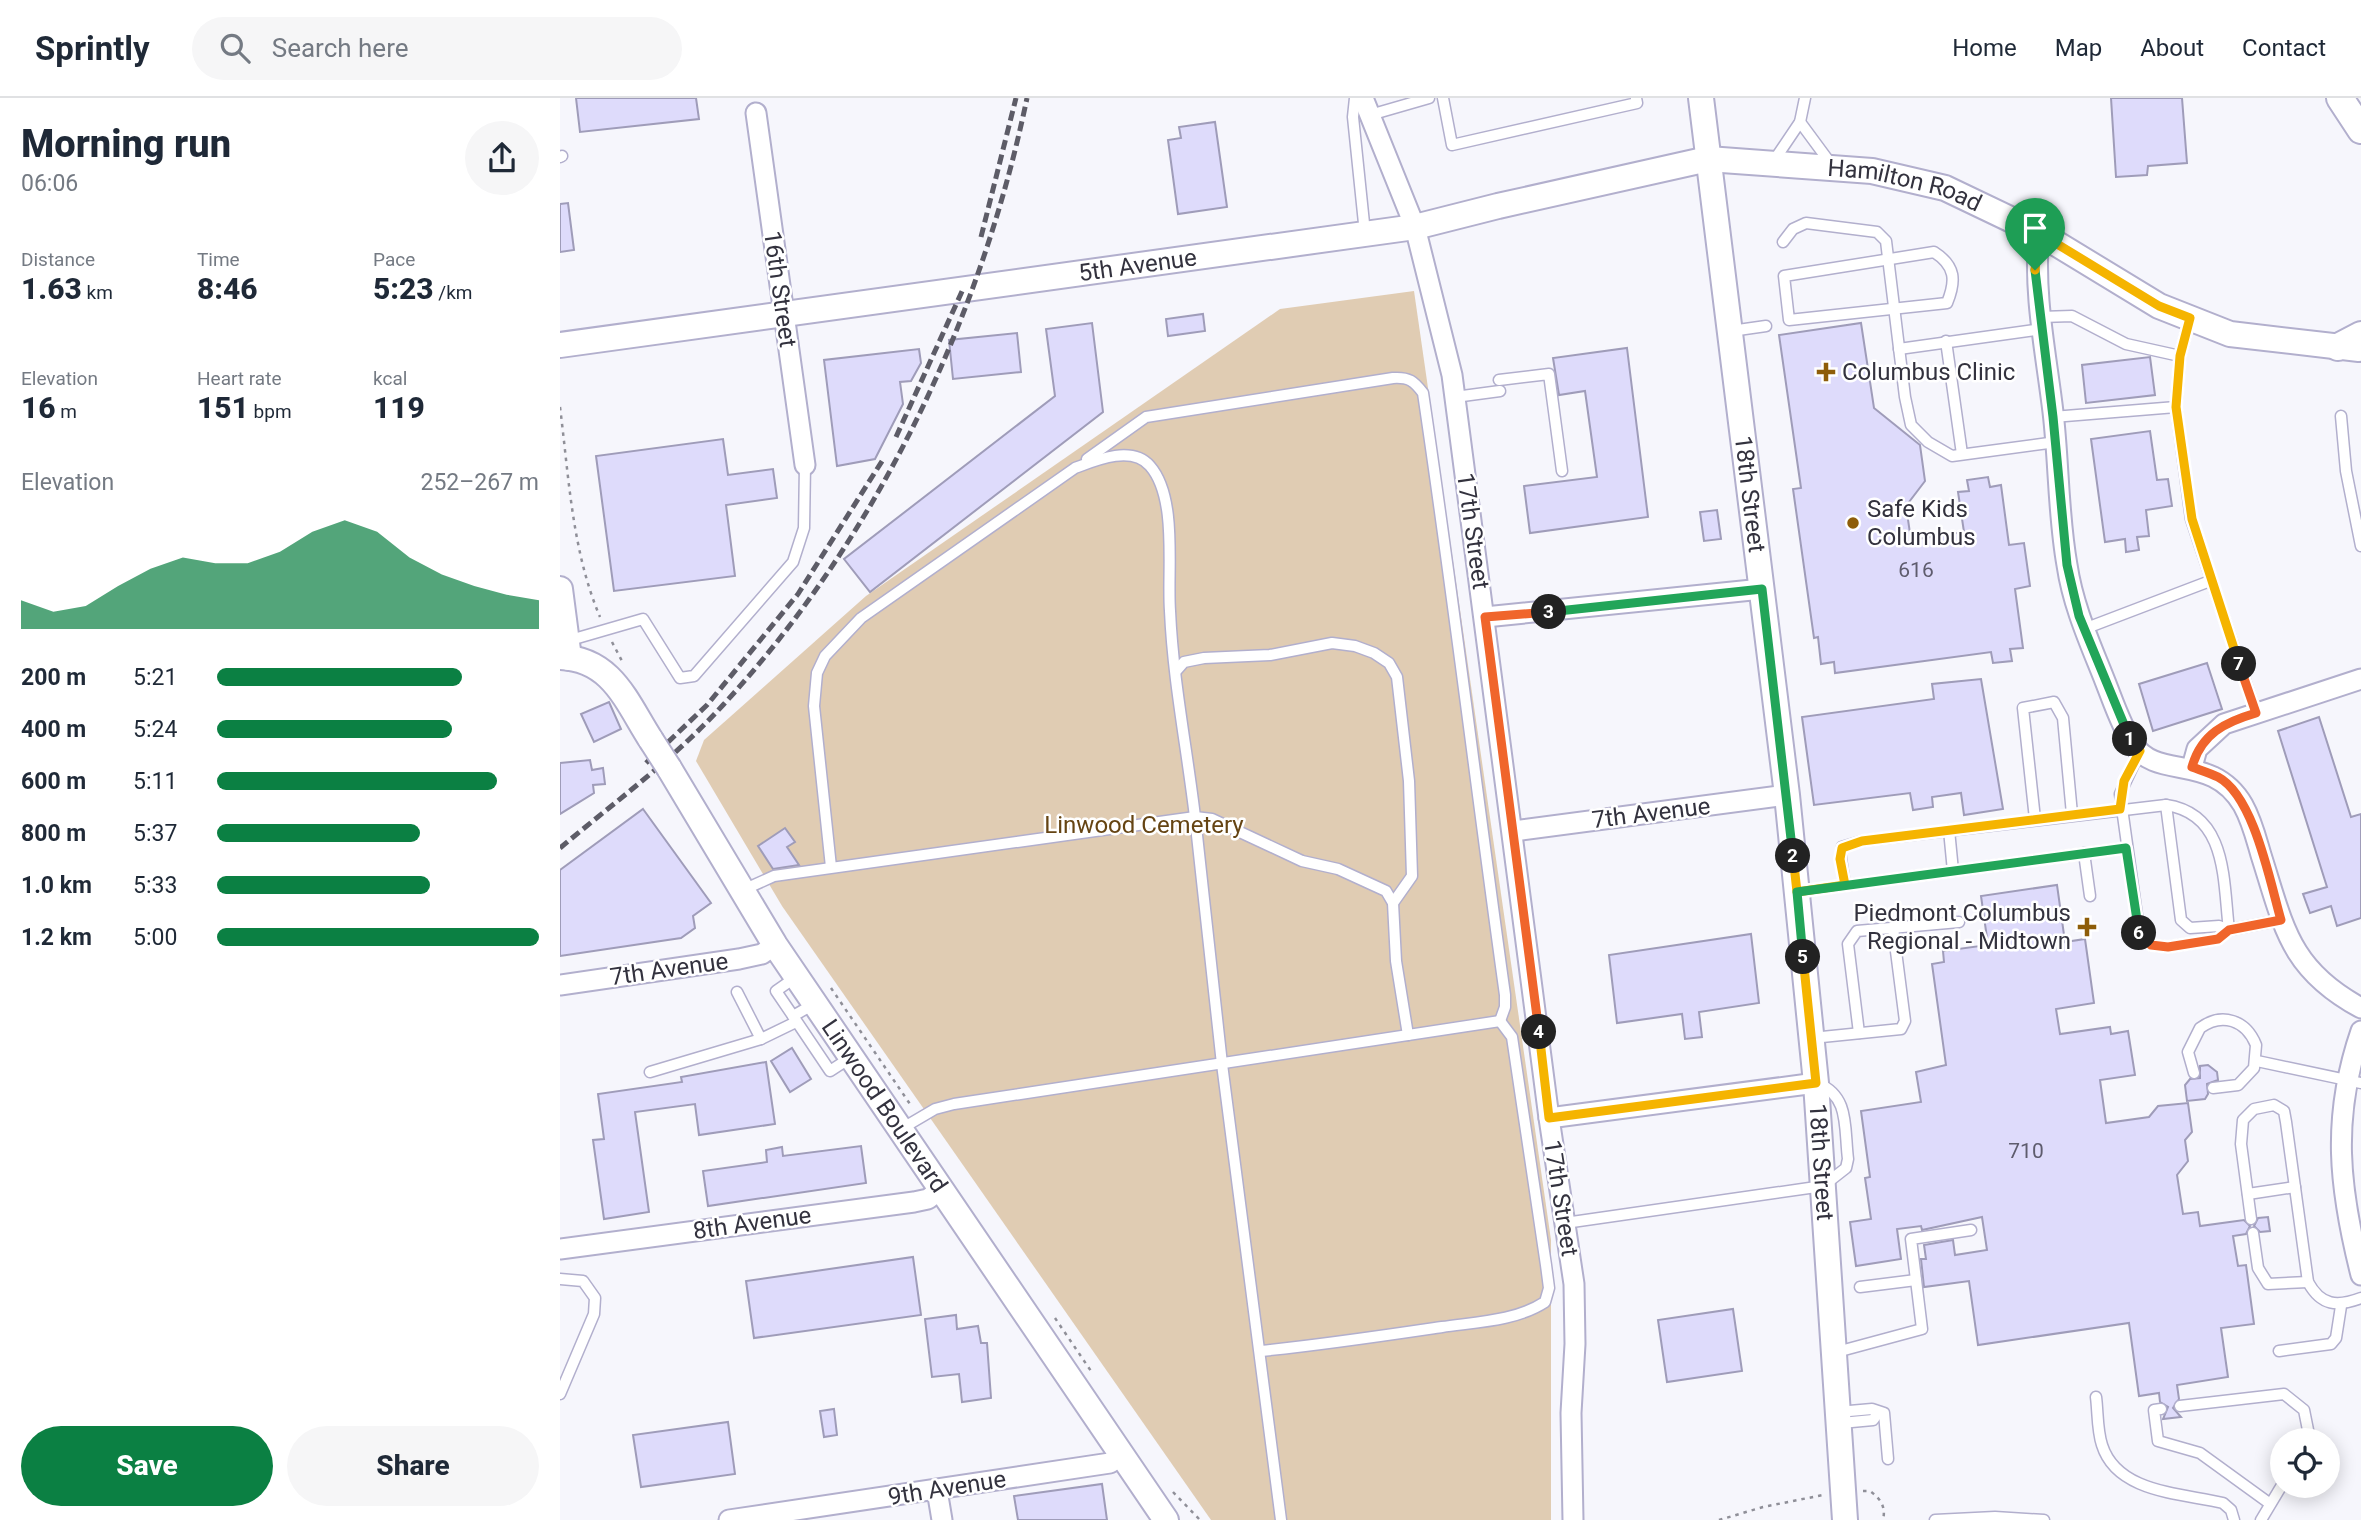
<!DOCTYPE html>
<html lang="en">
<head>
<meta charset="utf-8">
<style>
  :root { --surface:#fff; --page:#f6f6f7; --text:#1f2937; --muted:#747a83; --line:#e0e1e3; --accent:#0b8043 }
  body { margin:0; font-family:Roboto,sans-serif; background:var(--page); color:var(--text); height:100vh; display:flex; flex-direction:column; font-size:26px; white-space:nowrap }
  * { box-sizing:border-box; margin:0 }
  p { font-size:23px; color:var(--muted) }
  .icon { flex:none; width:38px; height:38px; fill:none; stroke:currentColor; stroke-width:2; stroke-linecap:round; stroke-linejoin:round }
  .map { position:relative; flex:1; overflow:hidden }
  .details { display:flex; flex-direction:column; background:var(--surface); width:560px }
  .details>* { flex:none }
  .tools { position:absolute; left:1710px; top:1330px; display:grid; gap:14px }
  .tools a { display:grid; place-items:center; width:70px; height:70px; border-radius:50%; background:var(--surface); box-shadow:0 4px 18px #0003; font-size:35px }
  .pin { position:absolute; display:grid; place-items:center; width:60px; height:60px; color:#fff; margin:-72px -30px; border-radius:50% 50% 50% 0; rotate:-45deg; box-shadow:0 0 7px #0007 }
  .pin .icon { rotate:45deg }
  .km { position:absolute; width:35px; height:35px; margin:-18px; border-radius:50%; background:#222; color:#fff; font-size:19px; line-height:35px; text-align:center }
  .round { display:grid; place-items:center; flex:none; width:74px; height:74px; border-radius:37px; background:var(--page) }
  .head { display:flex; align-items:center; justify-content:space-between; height:119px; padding:0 21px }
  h1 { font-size:38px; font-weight:800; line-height:52px }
  .metrics { display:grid; grid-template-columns:repeat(3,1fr); gap:10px; height:119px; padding:7px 21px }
  .metrics div { display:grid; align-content:center }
  .metrics b { font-size:30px; font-weight:800 }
  .metrics small { font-size:19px; font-weight:400 }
  .metrics p { font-size:19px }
  .chart { height:196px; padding:14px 21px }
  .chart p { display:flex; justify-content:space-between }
  .chart svg { width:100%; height:126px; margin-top:7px; fill:var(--accent); opacity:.7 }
  .action { display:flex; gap:14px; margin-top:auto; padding:14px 21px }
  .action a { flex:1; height:80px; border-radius:42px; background:var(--accent); color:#fff; font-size:28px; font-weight:800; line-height:80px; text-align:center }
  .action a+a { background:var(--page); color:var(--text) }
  ul { padding:0 21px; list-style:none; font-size:23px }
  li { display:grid; grid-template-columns:112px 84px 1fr; align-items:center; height:52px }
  li i { height:18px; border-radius:9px; background:var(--accent) }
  header { display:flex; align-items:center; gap:42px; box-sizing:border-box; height:98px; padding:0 35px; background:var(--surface); border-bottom:2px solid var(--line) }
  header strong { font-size:33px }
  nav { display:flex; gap:38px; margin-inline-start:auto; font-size:24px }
  .search { width:490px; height:63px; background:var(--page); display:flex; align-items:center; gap:18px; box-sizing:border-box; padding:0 24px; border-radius:38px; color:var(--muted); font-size:26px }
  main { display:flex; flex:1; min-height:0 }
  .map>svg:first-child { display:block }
  .green { fill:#e0ccb3 }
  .building { fill:#dedbfb; stroke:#9f9cb9; stroke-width:2 }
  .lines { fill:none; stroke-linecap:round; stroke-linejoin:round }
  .service-casing { stroke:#b2afcd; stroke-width:13 }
  .minor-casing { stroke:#b2afcd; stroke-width:23 }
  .tertiary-casing { stroke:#b2afcd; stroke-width:28 }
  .secondary-casing { stroke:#b2afcd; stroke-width:30 }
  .path { stroke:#8f8f98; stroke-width:2.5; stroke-dasharray:3.5 5; stroke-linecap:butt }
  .service { stroke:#fff; stroke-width:10 }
  .minor { stroke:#fff; stroke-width:19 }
  .tertiary { stroke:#fff; stroke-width:24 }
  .secondary { stroke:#fff; stroke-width:26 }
  .rail { stroke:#5d5c67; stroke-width:5; stroke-dasharray:10 5; stroke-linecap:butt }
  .tertiary-bridge-casing { stroke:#b2afcd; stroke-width:28; stroke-linecap:butt }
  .tertiary-bridge { stroke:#fff; stroke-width:24 }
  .split-1-casing { stroke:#fff; stroke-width:14 }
  .split-2-casing { stroke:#fff; stroke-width:14 }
  .split-3-casing { stroke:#fff; stroke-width:14 }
  .split-4-casing { stroke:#fff; stroke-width:14 }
  .split-5-casing { stroke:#fff; stroke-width:14 }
  .split-6-casing { stroke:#fff; stroke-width:14 }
  .split-7-casing { stroke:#fff; stroke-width:14 }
  .split-8-casing { stroke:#fff; stroke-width:14 }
  .split-1 { stroke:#22a559; stroke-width:9 }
  .split-2 { stroke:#f5b400; stroke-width:9 }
  .split-3 { stroke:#22a559; stroke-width:9 }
  .split-4 { stroke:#f0652b; stroke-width:9 }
  .split-5 { stroke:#f5b400; stroke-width:9 }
  .split-6 { stroke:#22a559; stroke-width:9 }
  .split-7 { stroke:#f0652b; stroke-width:9 }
  .split-8 { stroke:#f5b400; stroke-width:9 }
  .poi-dot { fill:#8e5d09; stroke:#fff; stroke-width:2.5 }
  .labels { text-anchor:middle; stroke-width:5; stroke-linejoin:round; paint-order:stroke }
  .number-label { font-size:21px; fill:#5e5c6d }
  .street-label { font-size:24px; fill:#33323e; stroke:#fff }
  .poi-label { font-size:24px; fill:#33323e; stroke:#fff; text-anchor:start }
  .park-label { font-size:24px; fill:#654413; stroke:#fff }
</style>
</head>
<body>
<header>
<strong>Sprintly</strong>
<div class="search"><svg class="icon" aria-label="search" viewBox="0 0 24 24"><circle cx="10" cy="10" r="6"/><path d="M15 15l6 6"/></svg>Search here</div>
<nav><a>Home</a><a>Map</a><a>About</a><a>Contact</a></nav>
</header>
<main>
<section class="details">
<div class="head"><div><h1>Morning run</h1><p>06:06</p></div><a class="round"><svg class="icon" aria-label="share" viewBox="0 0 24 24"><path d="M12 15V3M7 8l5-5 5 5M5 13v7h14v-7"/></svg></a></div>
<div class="metrics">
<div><p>Distance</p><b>1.63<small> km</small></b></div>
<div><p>Time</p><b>8:46</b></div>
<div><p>Pace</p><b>5:23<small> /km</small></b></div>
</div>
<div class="metrics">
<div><p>Elevation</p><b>16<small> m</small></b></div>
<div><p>Heart rate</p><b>151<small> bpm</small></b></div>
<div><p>kcal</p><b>119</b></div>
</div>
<div class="chart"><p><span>Elevation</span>252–267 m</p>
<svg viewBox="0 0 160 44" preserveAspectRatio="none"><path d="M0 44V34L10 38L20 36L30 29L40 23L50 19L60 21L70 21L80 17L90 10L100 6L110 10L120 19L130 25L140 29L150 32L160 34V44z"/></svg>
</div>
<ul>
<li><b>200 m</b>5:21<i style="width:76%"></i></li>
<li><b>400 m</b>5:24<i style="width:73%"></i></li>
<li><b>600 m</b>5:11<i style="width:87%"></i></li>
<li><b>800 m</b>5:37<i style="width:63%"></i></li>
<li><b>1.0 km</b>5:33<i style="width:66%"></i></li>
<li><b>1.2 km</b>5:00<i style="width:100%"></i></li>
</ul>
<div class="action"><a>Save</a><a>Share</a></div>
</section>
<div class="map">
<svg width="1801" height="1422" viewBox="0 0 1801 1422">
  <rect width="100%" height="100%" fill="#f6f6fc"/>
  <polygon class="green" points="854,193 991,1142 991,1422 651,1422 222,808 136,663 144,642 306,498 720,211"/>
  <g class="building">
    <polygon points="16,0 136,0 139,21 20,34"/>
    <polygon points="1551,0 1622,0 1627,65 1588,68 1587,77 1556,79"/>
    <polygon points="655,24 667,109 618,116 608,42 621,40 619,29"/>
    <polygon points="8,105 14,152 0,154 0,106"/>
    <polygon points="643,216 645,233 608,238 606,221"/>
    <polygon points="532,225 543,314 310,494 284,461 495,298 486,231"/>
    <polygon points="1301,225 1314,310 1360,347 1365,383 1346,408 1351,442 1404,434 1398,394 1409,393 1407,382 1428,379 1430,389 1441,387 1449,447 1464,445 1470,488 1455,491 1463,550 1450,551 1452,563 1433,565 1431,554 1275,575 1274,564 1261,566 1258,539 1254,540 1233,391 1241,390 1219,237"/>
    <polygon points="457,235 461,274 393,281 389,242"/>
    <polygon points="1067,250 1088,419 970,435 964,388 1037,379 1025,293 999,297 993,260"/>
    <polygon points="359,251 361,265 351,283 340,284 343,306 315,361 277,368 264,262"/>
    <polygon points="1590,259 1595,297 1526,305 1522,267"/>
    <polygon points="1590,333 1597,382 1608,381 1612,408 1586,412 1589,438 1577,439 1579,452 1566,454 1565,441 1545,444 1531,341"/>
    <polygon points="163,341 168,377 213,371 217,400 166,407 175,478 54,493 36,358"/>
    <polygon points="1157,412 1161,441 1144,443 1140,414"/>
    <polygon points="1647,565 1662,611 1593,633 1579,586"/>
    <polygon points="1421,581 1443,711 1404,717 1401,695 1372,699 1373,709 1353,712 1350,695 1254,707 1242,619 1374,601 1372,586"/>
    <polygon points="49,604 61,631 34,644 21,616"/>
    <polygon points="1759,619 1791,719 1801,716 1801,820 1777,828 1771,808 1750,815 1743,796 1767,789 1718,633"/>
    <polygon points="30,662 32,672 43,670 45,686 33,687 34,695 0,716 0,665"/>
    <polygon points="83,711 151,805 133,818 135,830 121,840 0,858 0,772"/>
    <polygon points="225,730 235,744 227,749 239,767 213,771 198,748"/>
    <polygon points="1497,787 1505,844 1525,841 1534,905 1496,911 1500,936 1550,929 1551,936 1568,933 1575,977 1540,982 1546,1025 1589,1019 1598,1008 1628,1005 1632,1034 1625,1042 1628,1063 1617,1077 1623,1116 1638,1114 1640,1128 1684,1122 1690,1128 1686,1136 1673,1138 1678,1168 1686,1167 1694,1226 1661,1230 1668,1279 1617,1287 1619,1301 1613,1310 1621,1319 1603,1321 1608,1309 1600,1304 1599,1295 1579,1298 1569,1225 1418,1247 1409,1183 1364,1189 1361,1161 1366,1161 1364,1147 1393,1142 1395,1157 1427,1152 1422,1119 1362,1132 1361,1128 1337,1131 1341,1161 1296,1168 1290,1124 1311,1121 1305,1080 1310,1079 1301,1013 1361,1004 1356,974 1386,967 1372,866 1384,864 1383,853 1428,847 1421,798"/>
    <polygon points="1191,836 1199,905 1139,914 1142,939 1125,941 1122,916 1057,925 1049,857"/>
    <polygon points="232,950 251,981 230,994 211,963"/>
    <polygon points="206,964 215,1026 139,1037 135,1006 75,1014 89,1114 44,1121 33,1042 44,1041 38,996 122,984 121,979"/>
    <polygon points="1648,967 1657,974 1658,982 1647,986 1648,996 1645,1001 1627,1003 1625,987 1630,981 1640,980 1640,968"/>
    <polygon points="301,1048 306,1085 148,1108 143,1073 207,1064 206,1052 222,1049 223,1058"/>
    <polygon points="1708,1119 1710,1133 1700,1134 1694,1128 1698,1120"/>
    <polygon points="353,1159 361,1217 194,1240 186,1183"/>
    <polygon points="1173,1211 1182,1273 1107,1284 1098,1222"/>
    <polygon points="396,1217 397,1231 418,1228 421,1245 427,1245 431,1300 402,1304 399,1276 372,1279 365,1221"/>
    <polygon points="274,1311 277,1337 264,1339 260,1313"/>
    <polygon points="168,1324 175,1376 81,1389 73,1337"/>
    <polygon points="542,1386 547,1422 458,1422 454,1398"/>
  </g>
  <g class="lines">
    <g class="service-casing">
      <g id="service">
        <polyline points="795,0 793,19 805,135"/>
        <polyline points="883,0 892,47 1077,5 1076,0"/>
        <polyline points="810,17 869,0"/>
        <polyline points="1240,24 1271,66"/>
        <polyline points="0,59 2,58"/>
        <polyline points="1213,64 1240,24 1245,0"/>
        <polyline points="1223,144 1233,131 1246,125 1317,134 1326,143 1345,299 1351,327 1368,344 1392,358 1496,344"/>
        <path d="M1374,154C1396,168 1396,183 1387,205L1229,222L1224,178Z"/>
        <polyline points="1481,219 1512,218 1566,246 1620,258"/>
        <polyline points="1630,220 1620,258 1616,309 1631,421 1696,615"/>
        <polyline points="1171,233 1206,228"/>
        <polyline points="1386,243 1402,356"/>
        <polyline points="1339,251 1482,231"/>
        <polyline points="939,282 989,276 1002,373"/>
        <polyline points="895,299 940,293"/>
        <polyline points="1781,318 1786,373 1801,448"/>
        <polyline points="1493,319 1616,309"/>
        <path d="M527,361L586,319L833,280C849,279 854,283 863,295C893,496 917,697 945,897V909L940,923"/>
        <polyline points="1524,531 1650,483"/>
        <polyline points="7,543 83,521 120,580 134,578 233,464 244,430 245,367"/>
        <polyline points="617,572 624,564 644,560 710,557 772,545 795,548 814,555 829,565 837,579 849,683 852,778 833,805"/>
        <polyline points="1580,653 1560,696 1580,839 1591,847 1608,849 1658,841 1669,832 1721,822"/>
        <polyline points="1606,707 1621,822 1630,830 1659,828 1669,832"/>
        <polyline points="1475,721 1463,610 1494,604 1503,620 1512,716"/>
        <polyline points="1389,732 1393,773"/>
        <polyline points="1524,755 1530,798"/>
        <path d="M271,769L254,608L257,575L265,558L301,520L515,370C536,362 572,347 590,368C618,400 607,473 610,513C613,582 627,651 635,719L652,721L742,763L778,771L826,793L833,805L836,863L848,937"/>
        <path d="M1285,787L1281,761L1282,749L1302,743L1606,707C1668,716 1663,783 1669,832"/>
        <polyline points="183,792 214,778 635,719 662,966 721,1422"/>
        <polyline points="1237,794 1566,750"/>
        <polyline points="177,894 201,941"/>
        <polyline points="254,906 233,918 270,973 290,960"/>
        <polyline points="233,918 216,893 236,879"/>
        <polyline points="1299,935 1288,846 1297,833 1399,824"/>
        <polyline points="1252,940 1341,931 1345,923 1333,830"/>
        <polyline points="1697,963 1801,985"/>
        <polyline points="90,974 201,941 236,924"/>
        <path d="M1634,975L1628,954L1640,930C1662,914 1686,922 1696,947L1694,970L1678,987L1653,990"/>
        <polyline points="341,1031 375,1011 394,1006 940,923"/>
        <polyline points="1688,1096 1735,1089"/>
        <path d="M1691,1121L1681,1046L1683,1022L1694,1011L1714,1007L1724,1013L1726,1024L1748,1184C1761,1208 1777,1209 1801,1200"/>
        <path d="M1005,1125L1263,1088L1286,1070L1288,1061C1284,1029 1290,998 1257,985"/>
        <polyline points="1693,1135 1698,1170 1708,1186 1748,1184"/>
        <polyline points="0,1181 23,1183 35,1200 34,1216 0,1296"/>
        <polyline points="1300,1189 1356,1182"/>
        <path d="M701,1253C761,1247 821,1238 882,1229C916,1224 956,1223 985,1204L989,1190L986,1167L952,939L940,923"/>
        <polyline points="1719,1253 1771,1246 1776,1240 1781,1208"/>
        <polyline points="1273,1255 1362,1231 1351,1141 1411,1132"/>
        <path d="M1536,1299C1538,1314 1537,1332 1542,1347C1557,1395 1621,1395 1663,1405L1671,1412L1674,1422"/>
        <polyline points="1620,1308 1724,1296 1744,1312 1750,1342"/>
        <polyline points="1601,1311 1594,1312 1598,1343 1640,1355 1709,1405"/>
        <polyline points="1278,1314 1312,1311 1324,1315 1328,1361"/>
        <polyline points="1281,1325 1313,1322 1318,1315"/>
        <polyline points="1375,1422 1435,1419 1484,1422"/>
        <polyline points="1701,1422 1722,1387"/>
      </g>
    </g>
    <g class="minor-casing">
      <g id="minor">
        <polyline points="803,0 855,129 892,277 989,1020 1014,1186 1015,1246 1011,1315 1013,1422"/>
        <polyline points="196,15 245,367"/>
        <path d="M1479,135C1473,195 1486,255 1493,314C1499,365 1498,417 1507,467C1513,508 1530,545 1545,583C1553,603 1561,628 1573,646C1597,683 1652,654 1683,707C1692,723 1696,740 1701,757C1724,829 1729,871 1801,910"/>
        <polyline points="925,519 1202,491"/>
        <polyline points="1632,669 1637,651 1664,626 1801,581"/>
        <polyline points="954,733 1227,697"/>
        <polyline points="0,887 179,861 202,856 215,847"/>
        <path d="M1801,933C1771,1020 1779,1090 1801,1177"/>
        <polyline points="989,1020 1256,985"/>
        <polyline points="0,1151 354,1104 368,1101 381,1091"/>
        <polyline points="377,1392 382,1422"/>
        <polyline points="169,1422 550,1365 561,1357"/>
      </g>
    </g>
    <g class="tertiary-casing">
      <g id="tertiary">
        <path id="s1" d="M1141,0L1227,697L1256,985L1285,1422"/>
        <path id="s2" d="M0,247L855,129L938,108L1148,61L1312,73L1385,90L1479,135L1599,208L1670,236L1799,251"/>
        <polyline points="0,491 9,560"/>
        <path d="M0,559C52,561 66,603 91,642"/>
        <path id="s3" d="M109,670L215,847L606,1422"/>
      </g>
    </g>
    <g class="secondary-casing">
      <g id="secondary">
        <polyline points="1780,0 1801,32"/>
        <polyline points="1778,249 1801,237"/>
      </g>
    </g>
    <g class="path">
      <path d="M0,309C9,380 12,453 40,519"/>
      <polyline points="52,544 62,563"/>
      <polyline points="271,890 352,1009"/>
      <polyline points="495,1220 533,1276"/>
      <path d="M1303,1393H1310C1321,1401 1326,1409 1323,1422"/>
      <polyline points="613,1394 640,1422"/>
      <polyline points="1159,1422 1203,1409 1263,1397"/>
    </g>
    <use href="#service" class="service"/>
    <use href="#minor" class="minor"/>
    <use href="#tertiary" class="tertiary"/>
    <use href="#secondary" class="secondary"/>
    <g class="rail">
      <polyline points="421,139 456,0"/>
      <polyline points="336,339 404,189"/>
      <polyline points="86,665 147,607 238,496 324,360"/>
      <path d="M0,750C55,704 115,660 163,607C317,440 421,221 467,0"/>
    </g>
    <g class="tertiary-bridge-casing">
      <polyline id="tertiary-bridge" points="91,642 109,670"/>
    </g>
    <use href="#tertiary-bridge" class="tertiary-bridge"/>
  </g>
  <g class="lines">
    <g class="split-1-casing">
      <polyline id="split-1" points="1475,172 1493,319 1507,467 1519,518 1570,641"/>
    </g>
    <g class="split-2-casing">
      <polyline id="split-2" points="1233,758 1237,794 1285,787 1280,761 1282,750 1302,743 1560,711 1564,683 1580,653 1570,641"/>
    </g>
    <g class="split-3-casing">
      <polyline id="split-3" points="989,514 1202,491 1233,758"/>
    </g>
    <g class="split-4-casing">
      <polyline id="split-4" points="979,934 925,519 989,514"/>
    </g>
    <g class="split-5-casing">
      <polyline id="split-5" points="979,934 989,1020 1256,985 1243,859"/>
    </g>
    <g class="split-6-casing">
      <polyline id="split-6" points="1243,859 1237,794 1566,750 1579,835"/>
    </g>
    <g class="split-7-casing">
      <path id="split-7" d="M1579,835L1591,847L1608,849L1658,841L1669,832L1721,822C1710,784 1694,698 1658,679C1650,675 1640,672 1632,669C1641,636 1665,624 1696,615L1679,566"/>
    </g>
    <g class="split-8-casing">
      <polyline id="split-8" points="1475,172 1479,135 1599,208 1630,220 1620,258 1616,309 1632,421 1679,566"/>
    </g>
    <use href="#split-1" class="split-1"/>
    <use href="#split-2" class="split-2"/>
    <use href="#split-3" class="split-3"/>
    <use href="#split-4" class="split-4"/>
    <use href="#split-5" class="split-5"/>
    <use href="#split-6" class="split-6"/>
    <use href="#split-7" class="split-7"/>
    <use href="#split-8" class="split-8"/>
  </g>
  <g class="poi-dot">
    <path d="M1262.5 263.5h7v7h7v7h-7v7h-7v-7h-7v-7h7z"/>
    <circle cx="1293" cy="425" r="7"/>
    <path d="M1523.5 818.5h7v7h7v7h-7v7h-7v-7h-7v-7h7z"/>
  </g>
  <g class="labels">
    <g class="number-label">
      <text x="1356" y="479">616</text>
      <text x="1466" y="1060">710</text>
    </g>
    <g class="street-label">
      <text dy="8" stroke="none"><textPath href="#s2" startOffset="1363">Hamilton Road</textPath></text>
      <text dy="8" stroke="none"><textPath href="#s2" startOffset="583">5th Avenue</textPath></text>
      <text transform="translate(220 191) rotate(82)" y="8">16th Street</text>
      <text dy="8" stroke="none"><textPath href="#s1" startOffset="399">18th Street</textPath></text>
      <text transform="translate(913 433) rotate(82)" y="8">17th Street</text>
      <text transform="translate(1091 715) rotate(-7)" y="8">7th Avenue</text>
      <text transform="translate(109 871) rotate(-8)" y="8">7th Avenue</text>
      <text dy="8" stroke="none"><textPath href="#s3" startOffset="401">Linwood Boulevard</textPath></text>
      <text dy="8" stroke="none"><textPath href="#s1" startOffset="1071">18th Street</textPath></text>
      <text transform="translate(1001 1100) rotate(81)" y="8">17th Street</text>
      <text transform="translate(192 1125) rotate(-8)" y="8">8th Avenue</text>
      <text transform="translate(387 1390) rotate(-9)" y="8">9th Avenue</text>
    </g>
    <g class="poi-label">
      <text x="1282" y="282">Columbus Clinic</text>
      <text x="1307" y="419">Safe Kids<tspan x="1307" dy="28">Columbus</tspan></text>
      <text x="1511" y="823" text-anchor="end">Piedmont Columbus<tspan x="1511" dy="28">Regional - Midtown</tspan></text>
    </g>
    <g class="park-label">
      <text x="584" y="735">Linwood Cemetery</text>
    </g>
  </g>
</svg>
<div class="tools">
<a><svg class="icon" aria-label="locate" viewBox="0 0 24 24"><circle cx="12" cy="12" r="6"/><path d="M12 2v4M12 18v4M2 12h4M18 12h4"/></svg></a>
</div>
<div class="pin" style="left:1475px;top:172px;background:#1e9e55"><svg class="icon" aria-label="arrive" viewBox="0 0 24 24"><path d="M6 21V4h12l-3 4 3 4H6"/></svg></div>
<b class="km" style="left:1570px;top:641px">1</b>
<b class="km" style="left:1233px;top:758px">2</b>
<b class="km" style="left:989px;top:514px">3</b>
<b class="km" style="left:979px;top:934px">4</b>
<b class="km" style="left:1243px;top:859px">5</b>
<b class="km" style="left:1579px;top:835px">6</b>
<b class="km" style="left:1679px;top:566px">7</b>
</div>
</main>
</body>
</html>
